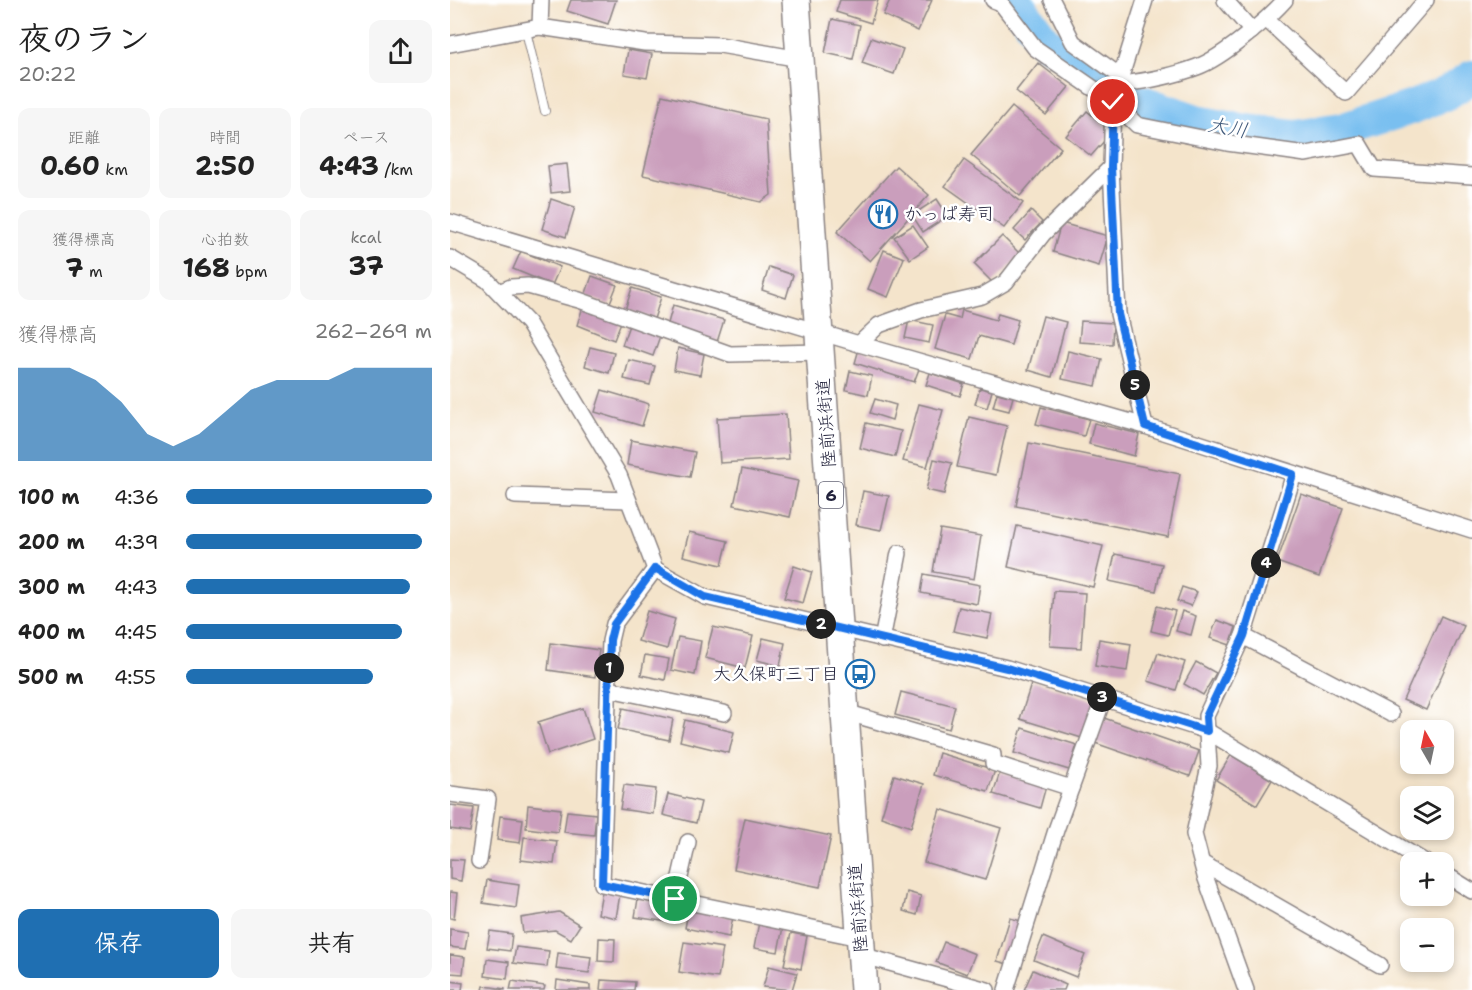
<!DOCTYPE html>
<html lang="ja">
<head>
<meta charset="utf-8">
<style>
  :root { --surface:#fff; --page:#f6f6f6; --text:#222; --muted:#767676; --accent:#1f6fb2 }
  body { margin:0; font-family:"Shantell Sans","Klee One",sans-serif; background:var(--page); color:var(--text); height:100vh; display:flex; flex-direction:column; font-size:22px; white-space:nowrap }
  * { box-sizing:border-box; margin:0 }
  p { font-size:20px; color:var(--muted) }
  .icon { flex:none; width:33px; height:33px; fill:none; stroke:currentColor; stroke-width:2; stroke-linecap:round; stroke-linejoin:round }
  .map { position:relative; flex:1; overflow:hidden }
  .panel { display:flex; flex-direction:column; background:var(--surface); width:450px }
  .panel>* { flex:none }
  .needle { width:39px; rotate:351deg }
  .tools { position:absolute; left:950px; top:720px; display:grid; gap:12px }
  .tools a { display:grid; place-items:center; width:54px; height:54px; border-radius:12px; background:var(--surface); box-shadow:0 3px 9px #0003; font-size:30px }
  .pin { position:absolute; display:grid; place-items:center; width:51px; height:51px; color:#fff; margin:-26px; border:3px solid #fff; border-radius:50%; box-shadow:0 2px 6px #0007 }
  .km { position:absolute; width:30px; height:30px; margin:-15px; border-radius:50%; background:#222; color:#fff; font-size:16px; line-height:30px; text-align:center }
  .round { display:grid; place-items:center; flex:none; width:63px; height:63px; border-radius:12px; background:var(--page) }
  .headline { display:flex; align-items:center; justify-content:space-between; height:102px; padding:0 18px }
  h1 { font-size:33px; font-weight:700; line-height:45px }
  .metrics { display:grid; grid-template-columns:repeat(3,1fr); gap:9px; height:102px; padding:6px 18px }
  .metrics div { display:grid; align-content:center; border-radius:12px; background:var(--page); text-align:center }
  .metrics b { font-size:26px; font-weight:700 }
  .metrics small { font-size:16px; font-weight:400 }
  .metrics p { font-size:16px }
  .chart { height:168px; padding:12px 18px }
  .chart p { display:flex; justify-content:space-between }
  .chart svg { width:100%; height:108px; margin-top:6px; fill:var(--accent); opacity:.7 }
  .primary-button { display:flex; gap:12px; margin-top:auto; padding:12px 18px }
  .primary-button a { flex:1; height:69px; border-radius:12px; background:var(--accent); color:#fff; font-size:24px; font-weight:700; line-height:69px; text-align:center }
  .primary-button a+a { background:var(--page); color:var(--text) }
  ul { padding:0 18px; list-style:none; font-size:20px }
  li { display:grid; grid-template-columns:96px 72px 1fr; align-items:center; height:45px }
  li i { height:15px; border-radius:8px; background:var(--accent) }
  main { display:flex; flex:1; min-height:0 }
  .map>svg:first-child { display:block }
  .water { fill:#79bff0; stroke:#4e7096; stroke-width:1.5 }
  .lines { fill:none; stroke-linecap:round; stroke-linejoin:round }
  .river { stroke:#79bff0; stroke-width:34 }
  .building { fill:#ca9ebc }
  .lane-casing { stroke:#8b8383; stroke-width:10 }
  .street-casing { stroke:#8b8383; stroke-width:18 }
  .highway-casing { stroke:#8b8383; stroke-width:30 }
  .lane { stroke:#fff; stroke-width:8 }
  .street { stroke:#fff; stroke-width:15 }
  .highway { stroke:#fff; stroke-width:27 }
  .route-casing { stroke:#fff; stroke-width:12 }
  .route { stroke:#1a73e8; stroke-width:8 }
  .labels { text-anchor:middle; stroke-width:5; stroke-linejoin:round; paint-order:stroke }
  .shield { fill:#fff; stroke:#646476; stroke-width:1.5 }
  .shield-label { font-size:16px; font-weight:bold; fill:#22223b }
  .poi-label { font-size:18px; fill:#22223b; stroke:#fff; text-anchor:start }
  .street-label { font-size:18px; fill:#22223b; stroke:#fff }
  .water-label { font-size:20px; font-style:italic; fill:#40597a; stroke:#fff }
</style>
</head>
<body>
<main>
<section class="panel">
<div class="headline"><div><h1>夜のラン</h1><p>20:22</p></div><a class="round"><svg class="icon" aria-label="share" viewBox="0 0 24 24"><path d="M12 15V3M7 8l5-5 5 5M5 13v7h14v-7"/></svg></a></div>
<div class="metrics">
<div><p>距離</p><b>0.60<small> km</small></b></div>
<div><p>時間</p><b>2:50</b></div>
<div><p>ペース</p><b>4:43<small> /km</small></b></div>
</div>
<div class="metrics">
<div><p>獲得標高</p><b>7<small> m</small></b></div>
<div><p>心拍数</p><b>168<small> bpm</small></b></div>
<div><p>kcal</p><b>37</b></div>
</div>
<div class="chart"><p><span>獲得標高</span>262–269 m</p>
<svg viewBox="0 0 160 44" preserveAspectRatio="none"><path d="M0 44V6L10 6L20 6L30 11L40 20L50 33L60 38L70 33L80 24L90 15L100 11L110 11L120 11L130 6L140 6L150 6L160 6V44z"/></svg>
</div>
<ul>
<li><b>100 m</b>4:36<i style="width:100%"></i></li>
<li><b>200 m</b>4:39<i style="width:96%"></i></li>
<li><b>300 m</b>4:43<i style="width:91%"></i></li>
<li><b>400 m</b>4:45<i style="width:88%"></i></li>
<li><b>500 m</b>4:55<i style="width:76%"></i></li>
</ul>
<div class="primary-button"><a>保存</a><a>共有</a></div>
</section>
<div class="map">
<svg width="1022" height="990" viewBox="0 0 1022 990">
  <rect width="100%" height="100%" fill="#fff"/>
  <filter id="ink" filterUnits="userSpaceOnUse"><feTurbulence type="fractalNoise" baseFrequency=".0167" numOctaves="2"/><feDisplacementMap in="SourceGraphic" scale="12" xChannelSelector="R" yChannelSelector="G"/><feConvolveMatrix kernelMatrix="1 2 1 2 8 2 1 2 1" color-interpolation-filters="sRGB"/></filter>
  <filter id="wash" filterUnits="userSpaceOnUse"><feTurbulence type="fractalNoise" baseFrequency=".008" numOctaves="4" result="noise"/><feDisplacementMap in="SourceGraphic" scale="24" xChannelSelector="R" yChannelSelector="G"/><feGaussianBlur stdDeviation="1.35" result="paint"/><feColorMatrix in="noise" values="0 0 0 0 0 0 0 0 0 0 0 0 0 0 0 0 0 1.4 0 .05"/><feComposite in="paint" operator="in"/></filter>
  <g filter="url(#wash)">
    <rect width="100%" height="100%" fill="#f4e4cb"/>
    <g class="water">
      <polygon points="568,0 583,11 582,19 594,30 605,31 624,50 661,74 661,88 599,48 572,18"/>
      <path d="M1022,69V79C966,116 893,148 824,144C801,142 778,135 756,131C728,124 702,120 679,103L692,94L702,103L842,140L872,138L909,130L931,122L953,108L989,92Z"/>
    </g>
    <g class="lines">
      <polyline class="river" points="565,0 595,42 631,61 684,99 752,123 789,130 845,137 891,130 963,107 997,93 1022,77"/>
    </g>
    <g id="blocks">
      <g class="building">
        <polygon points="121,0 166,0 158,24 117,11"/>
        <polygon points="390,0 428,0 421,23 386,12"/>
        <polygon points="440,0 482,0 468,31 433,15"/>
        <polygon points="382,19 410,25 403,59 375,53"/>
        <polygon points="421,38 453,49 444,74 412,63"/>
        <polygon points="178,50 202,54 197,78 174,74"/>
        <polygon points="588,63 619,87 596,115 566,91"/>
        <polygon points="212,95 316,119 321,195 311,202 193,175"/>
        <polygon points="562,107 611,148 570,196 521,155"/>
        <polygon points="637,111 662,132 641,156 616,136"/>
        <polygon points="514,160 573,203 554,228 495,186"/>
        <polygon points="117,164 120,191 101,193 98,166"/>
        <polygon points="446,166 479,195 420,261 387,232"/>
        <polygon points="101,199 125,207 116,237 92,229"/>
        <polygon points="487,199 498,216 473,232 462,215"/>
        <polygon points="581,211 592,222 575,240 564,230"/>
        <polygon points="611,223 658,236 649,266 603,252"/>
        <polygon points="463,225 478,247 460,259 444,237"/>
        <polygon points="552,236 571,255 543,283 524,264"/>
        <polygon points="434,250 454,258 438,297 418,289"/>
        <polygon points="71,251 110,267 102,285 63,269"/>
        <polygon points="319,267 343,275 336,298 312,290"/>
        <polygon points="142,276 167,285 159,305 135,296"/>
        <polygon points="182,288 211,297 204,319 175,310"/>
        <polygon points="223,305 274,320 267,342 217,327"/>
        <polygon points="133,307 171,322 164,340 127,325"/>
        <polygon points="512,310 546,320 548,314 568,320 561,345 529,336 522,359 485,349 495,315 510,319"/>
        <polygon points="593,316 616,322 602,377 578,370"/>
        <polygon points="459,320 483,325 479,343 455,338"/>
        <polygon points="631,321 663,323 662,344 629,342"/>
        <polygon points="179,325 210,336 203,356 172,345"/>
        <polygon points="140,347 164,353 159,373 135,366"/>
        <polygon points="228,348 254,354 250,375 224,370"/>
        <polygon points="409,349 469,369 464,382 405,363"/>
        <polygon points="618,351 652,359 646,386 612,379"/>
        <polygon points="179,360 205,366 200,385 174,379"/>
        <polygon points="400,371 422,376 418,395 396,390"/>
        <polygon points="480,373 514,384 510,396 476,385"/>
        <polygon points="530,388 542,391 537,408 525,404"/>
        <polygon points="152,390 199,404 192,426 145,412"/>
        <polygon points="547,393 563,397 559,411 543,407"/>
        <polygon points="425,399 446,405 442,420 420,413"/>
        <polygon points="469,404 493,410 477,467 453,461"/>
        <polygon points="591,407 639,419 634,436 586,424"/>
        <polygon points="336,414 339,459 270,463 267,418"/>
        <polygon points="519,417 557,426 546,475 507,467"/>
        <polygon points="416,423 451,431 445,457 410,448"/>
        <polygon points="644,423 689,434 684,456 639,444"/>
        <polygon points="181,440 245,452 240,477 177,465"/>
        <polygon points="579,443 730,474 718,537 566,506"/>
        <polygon points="484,459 502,463 494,494 476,490"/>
        <polygon points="292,469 348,481 340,517 284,505"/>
        <polygon points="413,491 439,496 431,530 406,525"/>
        <polygon points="851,494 893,508 869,577 827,562"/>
        <polygon points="567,526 653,546 643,587 558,567"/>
        <polygon points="490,529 531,536 524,579 483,572"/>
        <polygon points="239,532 278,541 272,565 233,556"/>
        <polygon points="665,554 712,564 706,591 659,581"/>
        <polygon points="344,566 362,572 353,603 334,598"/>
        <polygon points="474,574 530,585 527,604 471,593"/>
        <polygon points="732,587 747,592 741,606 727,601"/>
        <polygon points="604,591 635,593 631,648 600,646"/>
        <polygon points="707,606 725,611 718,635 701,631"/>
        <polygon points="509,607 542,614 537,638 503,631"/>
        <polygon points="197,611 225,619 217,649 188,641"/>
        <polygon points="732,611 746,616 741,635 726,631"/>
        <polygon points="991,616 1014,626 976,710 953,700"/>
        <polygon points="767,620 786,627 780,645 760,638"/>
        <polygon points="263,627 303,636 295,668 255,658"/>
        <polygon points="228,637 251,641 245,675 221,670"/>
        <polygon points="313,638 335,643 330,666 307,660"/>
        <polygon points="649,639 681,644 677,671 645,666"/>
        <polygon points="101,643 149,650 145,677 98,670"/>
        <polygon points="708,653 735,662 726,690 698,681"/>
        <polygon points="195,655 219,659 215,680 191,675"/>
        <polygon points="746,662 766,673 753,695 734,684"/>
        <polygon points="582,681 647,701 635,739 570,719"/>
        <polygon points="451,692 505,706 499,729 445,715"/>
        <polygon points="133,708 143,739 98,754 88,722"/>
        <polygon points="173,708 223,719 219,740 168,729"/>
        <polygon points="654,718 749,751 740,776 645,743"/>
        <polygon points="235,720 284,732 279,753 230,741"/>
        <polygon points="572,728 627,745 619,770 564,753"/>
        <polygon points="489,753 545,770 538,791 483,775"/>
        <polygon points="781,755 822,780 807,805 766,780"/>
        <polygon points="550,772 596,786 590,808 543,794"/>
        <polygon points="444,775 474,784 461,827 431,817"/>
        <polygon points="174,785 206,789 203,814 170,809"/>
        <polygon points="218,794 251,802 246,823 213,815"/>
        <polygon points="0,805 24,808 20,832 0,829"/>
        <polygon points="78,805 111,809 108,832 76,828"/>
        <polygon points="490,809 551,828 535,880 474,862"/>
        <polygon points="117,811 146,814 144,835 114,832"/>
        <polygon points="50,816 73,819 70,843 47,840"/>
        <polygon points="295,818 381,836 370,887 284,869"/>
        <polygon points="74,837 107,841 104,864 71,860"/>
        <polygon points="0,859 14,860 11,881 0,879"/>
        <polygon points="37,880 69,885 66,908 33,903"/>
        <polygon points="152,891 170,894 166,918 148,914"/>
        <polygon points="0,892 7,893 4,919 0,918"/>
        <polygon points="457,892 471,896 467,915 453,911"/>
        <polygon points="188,899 221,904 218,922 185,917"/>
        <polygon points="239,908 283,917 279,937 235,928"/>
        <polygon points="109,912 130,925 121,939 105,930 73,933 71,918"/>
        <polygon points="560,918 571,921 558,964 547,961"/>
        <polygon points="309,922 333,927 328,952 304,948"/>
        <polygon points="0,929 18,932 15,949 0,947"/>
        <polygon points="40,931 62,934 60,951 37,948"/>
        <polygon points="341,933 357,936 351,969 334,965"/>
        <polygon points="593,937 635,955 626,977 584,960"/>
        <polygon points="149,938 165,939 164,962 148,961"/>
        <polygon points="234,942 273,948 268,978 229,972"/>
        <polygon points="494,942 525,954 517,974 486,962"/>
        <polygon points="66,947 99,951 97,967 63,963"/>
        <polygon points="108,953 141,957 139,973 106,969"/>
        <polygon points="0,955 15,957 13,974 0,973"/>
        <polygon points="37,959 59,962 57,979 35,976"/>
        <polygon points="319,966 347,973 342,990 313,987"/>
        <polygon points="583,970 616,985 614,990 574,990"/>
        <polygon points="107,980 140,985 140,990 106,990"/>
        <polygon points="151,980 185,982 184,990 150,990"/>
        <polygon points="0,981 13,983 12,990 0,990"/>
        <polygon points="62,981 95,986 94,990 60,990"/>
        <polygon points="34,986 55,989 55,990 33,990"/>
      </g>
    </g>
  </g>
  <g filter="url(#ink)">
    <use href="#blocks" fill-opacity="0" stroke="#8b8383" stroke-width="1.5"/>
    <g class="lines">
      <g class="lane-casing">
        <polyline id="lane" points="76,31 95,111"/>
      </g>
      <g class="street-casing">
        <g id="street">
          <polyline points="543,0 551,3 585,48 663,102 687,125 777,143 856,154 909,144 924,169 1022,176"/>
          <polyline points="602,0 623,42 670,76"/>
          <polyline points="695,0 663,102 661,167 668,314 695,426"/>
          <polyline points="775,0 802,31"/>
          <polyline points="817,20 896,93 976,0"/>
          <polyline points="90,27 91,0"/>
          <polyline points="0,44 90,27 195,43 270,45 350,59"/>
          <path d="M671,84C697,81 723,76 747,67C772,58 817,20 835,0"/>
          <polyline points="0,222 409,344 695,426 1022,530"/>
          <polyline points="0,258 37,280 78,323 169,475 205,569 255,597 557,668 757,731 975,862"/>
          <polyline points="49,292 61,287 78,286 129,300 280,354 371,352"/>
          <polyline points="409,344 429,325 471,310 532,296 556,282 593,234 661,167"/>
          <polyline points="65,496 178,500"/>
          <polyline points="205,569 164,624 160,641 152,884 410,938"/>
          <polyline points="793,636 941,714"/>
          <polyline points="432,640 449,553"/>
          <polyline points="159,689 274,713"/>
          <polyline points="395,712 543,755 543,763 621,788"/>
          <polyline points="0,794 38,799 29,861"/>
          <polyline points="752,863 930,965"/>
          <polyline points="993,873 1022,891"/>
          <polyline points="225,899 238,842"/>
          <polyline points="411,955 537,990"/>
          <polyline points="556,990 606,830 654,697"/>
          <polyline points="796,990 755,876 744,834 759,766 756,716 793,636 844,474"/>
        </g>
      </g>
      <g class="highway-casing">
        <polyline id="highway" points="346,0 414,990"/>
      </g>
      <use href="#lane" class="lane"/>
      <use href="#street" class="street"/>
      <use href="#highway" class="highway"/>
    </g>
  </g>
  <g class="lines" filter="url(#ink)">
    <g class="route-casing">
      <polyline id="route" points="225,899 152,884 160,640 164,624 205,568 255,597 557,668 757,731 756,717 794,636 843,474 695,426 668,314 661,167 663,102"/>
    </g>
    <use href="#route" class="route"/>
  </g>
  <defs>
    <g id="restaurant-ring" transform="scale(1.5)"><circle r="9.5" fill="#fff" stroke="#1f6fb2" stroke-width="1.5"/><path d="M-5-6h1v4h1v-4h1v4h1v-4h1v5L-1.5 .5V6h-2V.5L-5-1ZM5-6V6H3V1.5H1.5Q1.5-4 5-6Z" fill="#1f6fb2"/></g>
    <g id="bus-ring" transform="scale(1.5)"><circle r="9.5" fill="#fff" stroke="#1f6fb2" stroke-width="1.5"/><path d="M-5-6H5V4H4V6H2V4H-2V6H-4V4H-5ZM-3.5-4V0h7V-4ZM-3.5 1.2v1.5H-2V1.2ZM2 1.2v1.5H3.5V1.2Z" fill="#1f6fb2"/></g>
  </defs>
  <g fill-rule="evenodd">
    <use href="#restaurant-ring" x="433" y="214"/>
    <use href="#bus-ring" x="410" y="674"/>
  </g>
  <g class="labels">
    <rect class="shield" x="369" y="482" width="24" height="26" rx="4.5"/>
    <g class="shield-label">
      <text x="381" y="501">6</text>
    </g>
    <g class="poi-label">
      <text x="454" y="220">かっぱ寿司</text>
      <text x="389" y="680" text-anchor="end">大久保町三丁目</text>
    </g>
    <g class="street-label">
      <text transform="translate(376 423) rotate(-94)" y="6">陸前浜街道</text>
      <text transform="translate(408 908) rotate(-94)" y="6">陸前浜街道</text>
    </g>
    <g class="water-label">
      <text transform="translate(778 127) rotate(10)" y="7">大川</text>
    </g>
  </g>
</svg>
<div class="tools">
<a><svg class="needle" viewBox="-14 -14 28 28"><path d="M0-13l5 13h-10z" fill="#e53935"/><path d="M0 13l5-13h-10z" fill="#767676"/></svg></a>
<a><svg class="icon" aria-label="layers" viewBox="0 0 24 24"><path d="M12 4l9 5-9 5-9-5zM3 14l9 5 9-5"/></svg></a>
<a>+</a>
<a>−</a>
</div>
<div class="pin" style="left:225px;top:899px;background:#1e9e55"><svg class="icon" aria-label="arrive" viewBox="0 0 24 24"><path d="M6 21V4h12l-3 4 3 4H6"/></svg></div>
<div class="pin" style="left:663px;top:102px;background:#d93025"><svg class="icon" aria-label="check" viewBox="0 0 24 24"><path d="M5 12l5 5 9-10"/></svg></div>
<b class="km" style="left:159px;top:668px">1</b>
<b class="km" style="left:371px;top:624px">2</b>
<b class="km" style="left:652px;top:697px">3</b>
<b class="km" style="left:816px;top:563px">4</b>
<b class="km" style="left:685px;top:385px">5</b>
</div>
</main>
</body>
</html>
